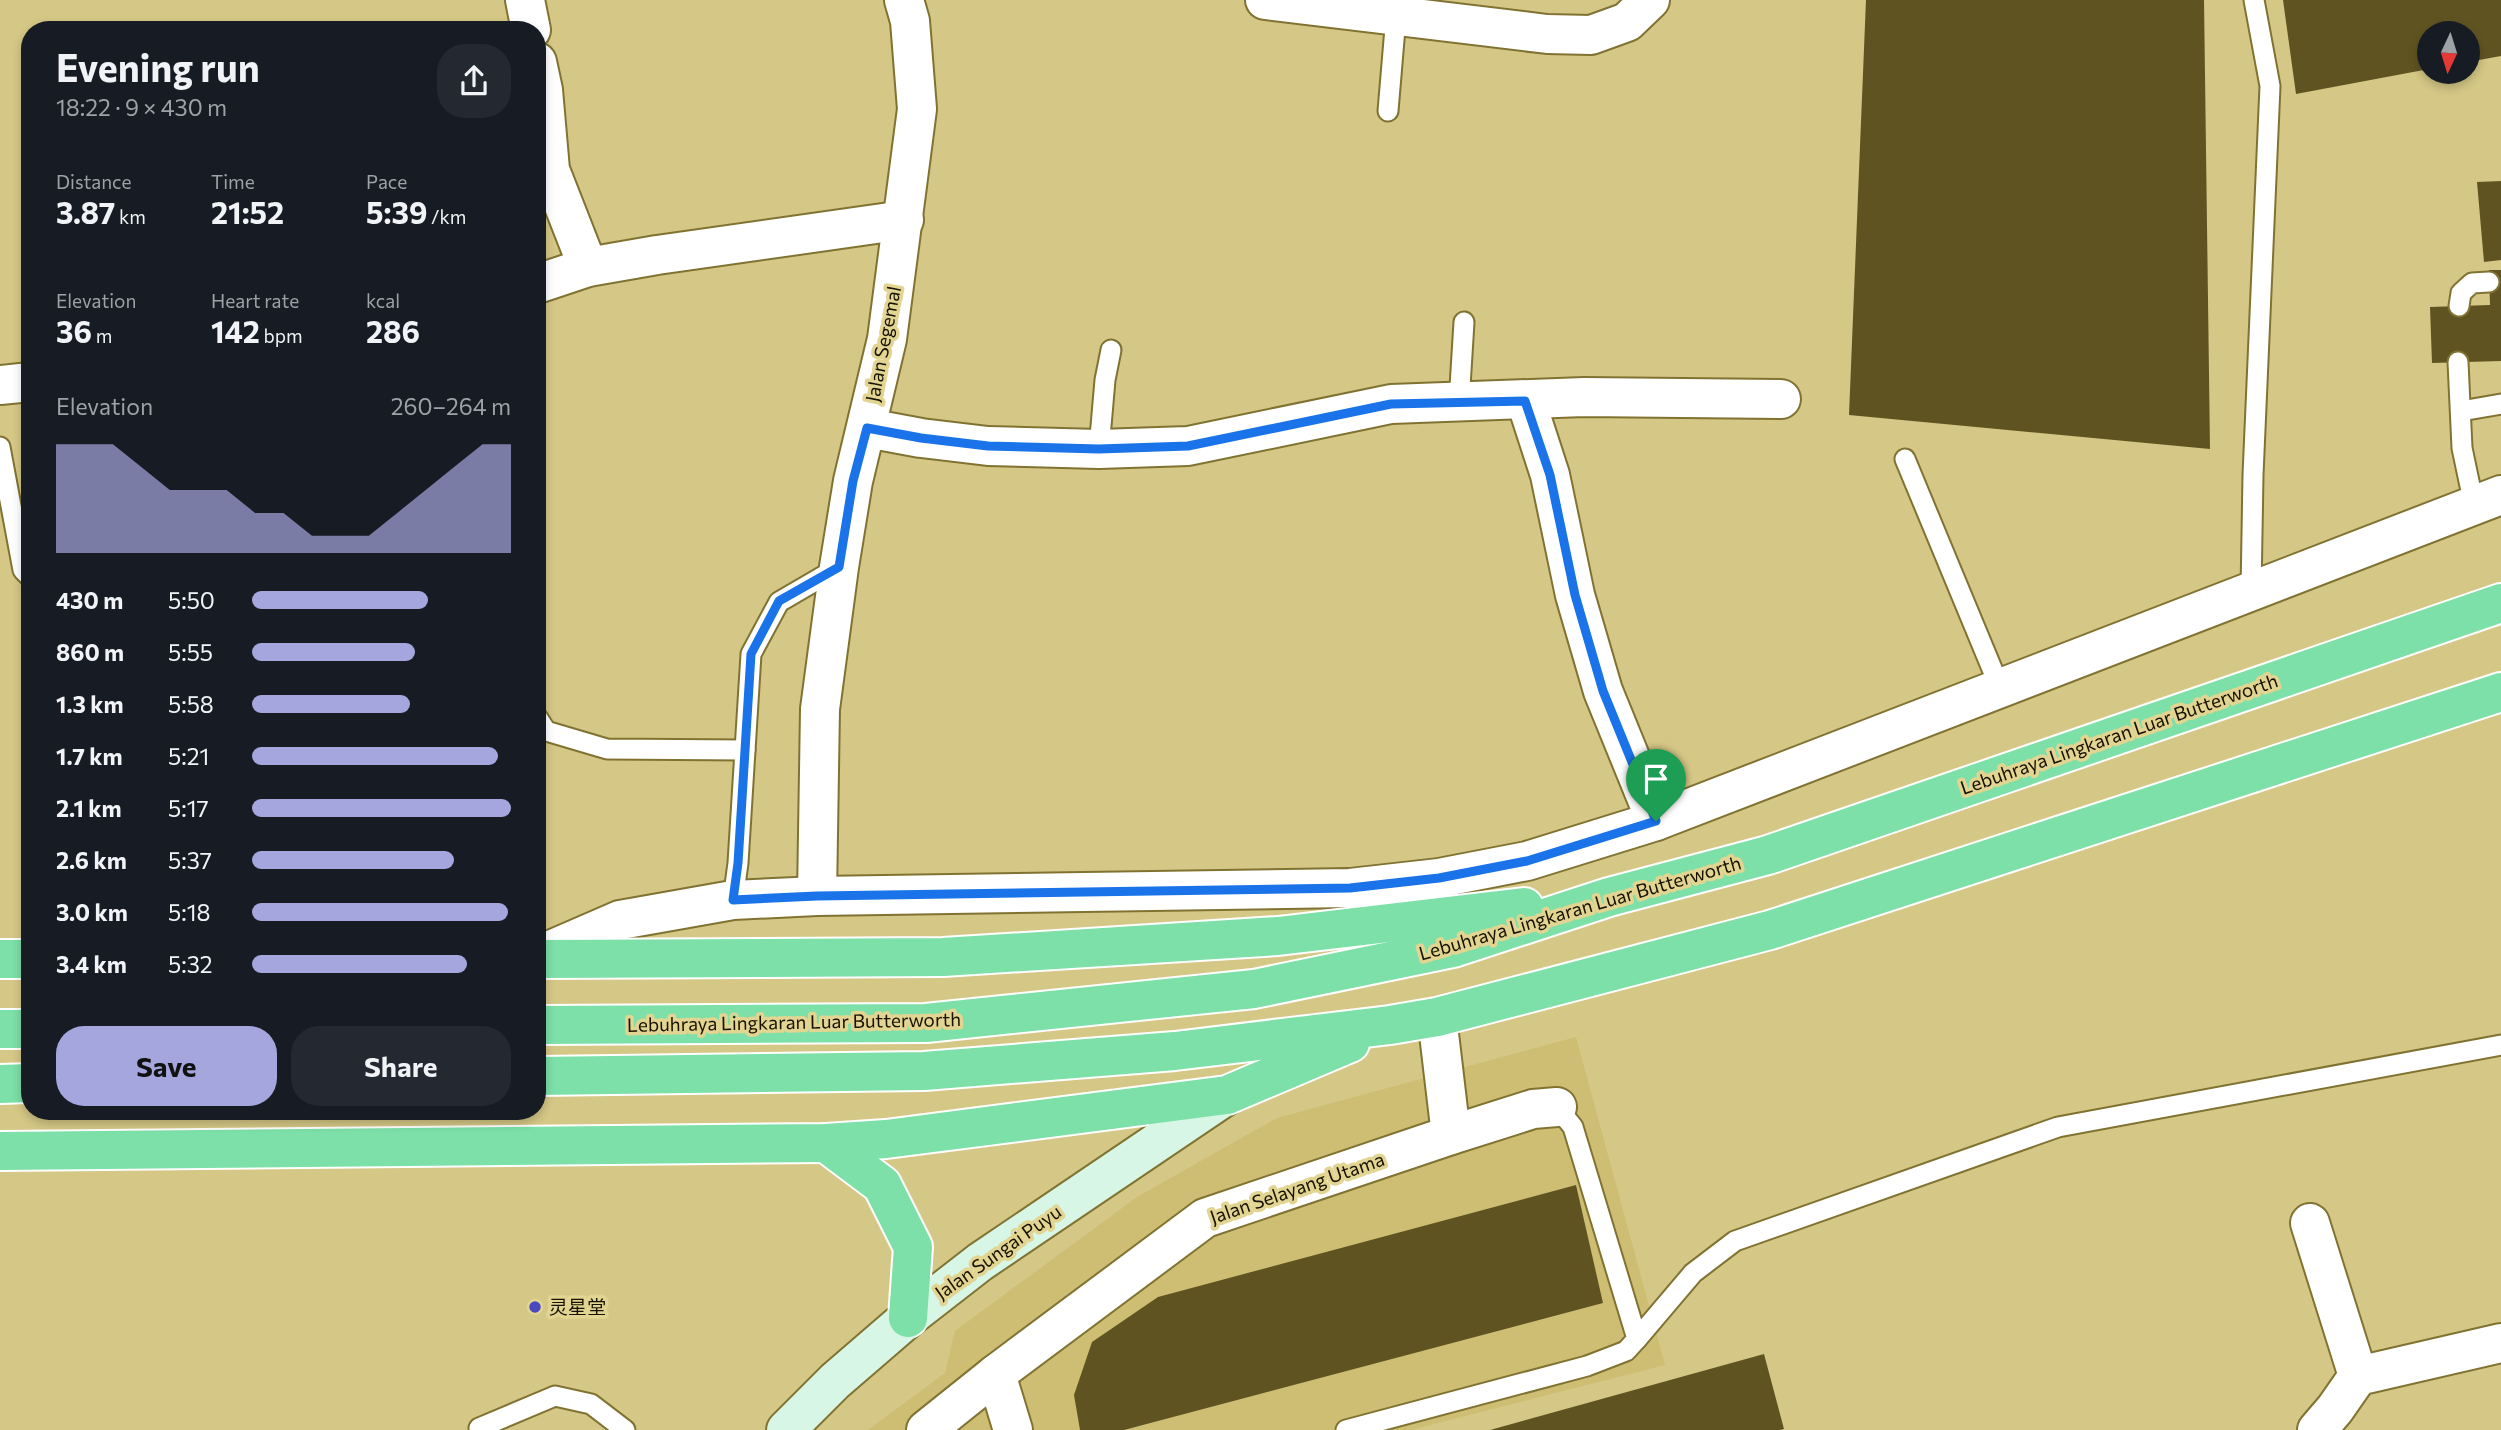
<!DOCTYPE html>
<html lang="en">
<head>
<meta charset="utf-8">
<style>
  :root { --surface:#171b24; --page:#242831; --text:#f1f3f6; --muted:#9ea1a6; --accent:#a5a6dd }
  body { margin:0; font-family:Commissioner,"Noto Sans SC",sans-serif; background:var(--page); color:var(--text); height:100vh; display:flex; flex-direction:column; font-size:26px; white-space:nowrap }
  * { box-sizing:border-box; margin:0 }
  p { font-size:23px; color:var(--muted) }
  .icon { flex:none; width:38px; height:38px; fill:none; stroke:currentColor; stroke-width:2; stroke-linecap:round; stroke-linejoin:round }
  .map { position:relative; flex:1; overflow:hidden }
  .side { position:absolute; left:21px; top:21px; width:525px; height:1099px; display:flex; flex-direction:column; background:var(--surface); border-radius:28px; box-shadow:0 4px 10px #0003 }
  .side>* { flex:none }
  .needle { width:46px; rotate:184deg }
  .controls { position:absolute; left:2417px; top:21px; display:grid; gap:14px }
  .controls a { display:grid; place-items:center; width:63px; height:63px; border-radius:50%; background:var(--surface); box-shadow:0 4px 10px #0003; font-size:35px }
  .pin { position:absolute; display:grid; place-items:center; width:60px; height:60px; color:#fff; margin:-72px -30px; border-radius:50% 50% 50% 0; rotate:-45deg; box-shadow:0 0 7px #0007 }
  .pin .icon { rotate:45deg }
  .round { display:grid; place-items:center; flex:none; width:74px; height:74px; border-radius:28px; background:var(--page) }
  .summary { display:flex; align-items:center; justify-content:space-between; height:119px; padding:0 35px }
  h1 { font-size:38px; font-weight:700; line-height:52px }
  .figures { display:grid; grid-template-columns:repeat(3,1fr); gap:10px; height:119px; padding:7px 35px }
  .figures div { display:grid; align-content:center }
  .figures b { font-size:30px; font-weight:700 }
  .figures small { font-size:19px; font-weight:400 }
  .figures p { font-size:19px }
  .chart { height:196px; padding:14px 35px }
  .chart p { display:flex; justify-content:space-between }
  .chart svg { width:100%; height:126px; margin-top:7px; fill:var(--accent); opacity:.7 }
  .button { display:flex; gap:14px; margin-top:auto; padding:14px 35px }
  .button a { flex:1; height:80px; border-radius:28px; background:var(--accent); color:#111; font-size:28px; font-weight:700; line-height:80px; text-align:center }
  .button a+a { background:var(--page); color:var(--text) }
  ul { padding:0 35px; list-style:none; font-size:23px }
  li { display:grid; grid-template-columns:112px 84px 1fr; align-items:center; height:52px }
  li i { height:18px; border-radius:9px; background:var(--accent) }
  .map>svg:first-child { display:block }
  .built { fill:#cebe73 }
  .building { fill:#5f5421 }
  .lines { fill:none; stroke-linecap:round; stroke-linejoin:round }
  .service-casing { stroke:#807332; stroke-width:23 }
  .minor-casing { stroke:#807332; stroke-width:42 }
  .secondary-casing { stroke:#807332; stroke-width:42 }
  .motorway-casing { stroke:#fff; stroke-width:42 }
  .service { stroke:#fff; stroke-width:19 }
  .minor { stroke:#fff; stroke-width:38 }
  .secondary { stroke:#d8f6e5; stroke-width:38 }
  .motorway { stroke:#7ce0a8; stroke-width:38 }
  .route-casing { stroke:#fff; stroke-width:14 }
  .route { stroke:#1a73e8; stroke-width:9 }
  .poi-dot { fill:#4948be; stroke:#e2d491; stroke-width:2.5 }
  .labels { text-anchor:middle; stroke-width:7; stroke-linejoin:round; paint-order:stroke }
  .street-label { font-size:19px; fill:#171200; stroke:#e2d491 }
  .poi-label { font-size:19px; fill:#171200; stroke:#e2d491; text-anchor:start }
</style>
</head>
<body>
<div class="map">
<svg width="2501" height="1430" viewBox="0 0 2501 1430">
  <rect width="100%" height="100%" fill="#d5c785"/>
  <polygon class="built" points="1576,1037 1665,1365 1411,1430 868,1430 945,1373 955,1331 1137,1197 1277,1118"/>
  <g class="building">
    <polygon points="1866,0 2204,0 2210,449 1849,415"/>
    <polygon points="2283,0 2501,0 2501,56 2468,62 2468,33 2429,33 2429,69 2296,94"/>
    <polygon points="2501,181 2501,260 2484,262 2477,182"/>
    <polygon points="2489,270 2501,270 2501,361 2432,363 2430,307 2490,305"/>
    <polygon points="1576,1185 1603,1303 1124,1430 1080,1430 1074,1395 1092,1342 1158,1297"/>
    <polygon points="1764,1354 1784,1429 1780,1430 1490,1430"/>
  </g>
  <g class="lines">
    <g class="service-casing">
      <g id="service">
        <polyline points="1388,111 1396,16"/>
        <polyline points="2459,306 2461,293 2472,283 2489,282"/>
        <polyline points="2458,362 2462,448 2474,505"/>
        <polyline points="1459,403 1464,322"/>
        <polyline points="2461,411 2501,404"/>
        <polyline points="0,447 23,570 30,577"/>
        <polyline points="1099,449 1105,380 1111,350"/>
        <polyline points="1905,459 2000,688"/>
        <polyline points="2251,592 2253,475 2270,86 2254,0"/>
        <polyline points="537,717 546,731 607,749 745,750"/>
        <polyline points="733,900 738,863 751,654 779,602 839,567"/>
        <polyline points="1637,1339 1693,1273 1735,1241 2058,1127 2501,1045"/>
        <polyline points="479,1428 555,1396 591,1404 625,1430"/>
        <polyline points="1346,1430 1587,1366 1626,1351 1637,1339 1573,1127 1557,1107"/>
      </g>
    </g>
    <g class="minor-casing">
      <g id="minor">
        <polyline points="525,0 531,30"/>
        <polyline points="1265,0 1547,34 1591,35 1627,22 1650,0"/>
        <polyline points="537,62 543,90 550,170 588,267"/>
        <polyline points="537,284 588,267 657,255 904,220"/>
        <polyline points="0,385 30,382"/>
        <polyline points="1526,401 1550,475 1575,595 1603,691 1656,821"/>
        <polyline points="867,428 921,438 988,446 1099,449 1188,446 1391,404 1584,397 1781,399"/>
        <polyline points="817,896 820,709 839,567 853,481 887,339 917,109 910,21 904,0"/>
        <polyline points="537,956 620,920 733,900 817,896 1350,888 1439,878 1527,861 1656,821 2501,495"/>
        <polyline points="1437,1017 1451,1135"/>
        <polyline points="2310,1223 2358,1376"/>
        <polyline points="996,1374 1013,1430"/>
        <polyline points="926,1430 996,1374 1205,1218 1451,1135 1533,1109 1557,1107"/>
        <polyline points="2317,1430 2335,1409 2358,1376 2501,1343"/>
      </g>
    </g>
    <g class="secondary-casing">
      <polyline id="secondary" points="786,1430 835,1381 908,1318 980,1262 1227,1095"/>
    </g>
    <g class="motorway-casing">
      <g id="motorway">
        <polyline points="0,959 30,959"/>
        <polyline points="537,959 943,957 1278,936 1524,907"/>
        <polyline points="537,1025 926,1023 1254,989 1453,948 1609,897 1768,855 2501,603"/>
        <polyline points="0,1029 30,1029"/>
        <polyline points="537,1076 924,1071 1175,1051 1390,1025 1437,1017 1770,930 2501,692"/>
        <polyline points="0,1084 30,1083"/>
        <polyline points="826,1143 882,1185 913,1247 908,1318"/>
        <polyline points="0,1151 826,1143 886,1139 1227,1095 1350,1043"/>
      </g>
    </g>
    <use href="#service" class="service"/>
    <use href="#minor" class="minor"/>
    <use href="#secondary" class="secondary"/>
    <use href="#motorway" class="motorway"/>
  </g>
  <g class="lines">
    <g class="route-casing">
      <polygon id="route" points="1525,401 1550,475 1575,595 1603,691 1656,821 1527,861 1439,878 1350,888 817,896 733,900 738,863 751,654 779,601 839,567 853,481 867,428 921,438 988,446 1099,449 1188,446 1391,404"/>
    </g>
    <use href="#route" class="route"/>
  </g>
  <circle class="poi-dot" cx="535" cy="1307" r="7"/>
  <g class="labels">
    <g class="street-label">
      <text transform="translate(883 344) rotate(-79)" y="7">Jalan Segemal</text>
      <text transform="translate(2119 734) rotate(-19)" y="7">Lebuhraya Lingkaran Luar Butterworth</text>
      <text transform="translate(1580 908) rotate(-16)" y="7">Lebuhraya Lingkaran Luar Butterworth</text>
      <text transform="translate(794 1022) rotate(-1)" y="7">Lebuhraya Lingkaran Luar Butterworth</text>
      <text transform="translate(1297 1188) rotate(-19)" y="7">Jalan Selayang Utama</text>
      <text transform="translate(998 1252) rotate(-35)" y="7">Jalan Sungai Puyu</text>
    </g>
    <g class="poi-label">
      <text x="549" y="1314">灵星堂</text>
    </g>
  </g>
</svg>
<div class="controls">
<a><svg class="needle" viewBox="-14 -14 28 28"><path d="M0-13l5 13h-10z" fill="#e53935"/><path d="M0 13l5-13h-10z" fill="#9ea1a6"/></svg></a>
</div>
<div class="pin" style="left:1656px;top:821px;background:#1e9e55"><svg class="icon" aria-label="arrive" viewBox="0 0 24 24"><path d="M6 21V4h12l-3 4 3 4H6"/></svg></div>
<section class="side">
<div class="summary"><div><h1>Evening run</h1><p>18:22 · 9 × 430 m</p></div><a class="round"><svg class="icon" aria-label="share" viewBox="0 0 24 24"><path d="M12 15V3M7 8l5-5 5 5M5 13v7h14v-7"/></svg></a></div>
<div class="figures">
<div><p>Distance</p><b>3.87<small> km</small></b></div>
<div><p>Time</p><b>21:52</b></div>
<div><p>Pace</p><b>5:39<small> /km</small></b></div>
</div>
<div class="figures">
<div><p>Elevation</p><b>36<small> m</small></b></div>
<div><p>Heart rate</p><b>142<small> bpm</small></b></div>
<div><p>kcal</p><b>286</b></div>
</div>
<div class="chart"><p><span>Elevation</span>260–264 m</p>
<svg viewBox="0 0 160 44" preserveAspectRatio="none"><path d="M0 44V6L10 6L20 6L30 14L40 22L50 22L60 22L70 30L80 30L90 38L100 38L110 38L120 30L130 22L140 14L150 6L160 6V44z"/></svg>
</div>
<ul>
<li><b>430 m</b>5:50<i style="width:68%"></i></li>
<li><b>860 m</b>5:55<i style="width:63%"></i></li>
<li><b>1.3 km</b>5:58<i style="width:61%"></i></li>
<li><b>1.7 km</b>5:21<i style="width:95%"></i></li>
<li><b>2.1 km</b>5:17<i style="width:100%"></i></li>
<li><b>2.6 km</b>5:37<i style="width:78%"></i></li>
<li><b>3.0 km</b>5:18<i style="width:99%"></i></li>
<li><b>3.4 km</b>5:32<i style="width:83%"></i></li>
</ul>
<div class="button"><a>Save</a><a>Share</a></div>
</section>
</div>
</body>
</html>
